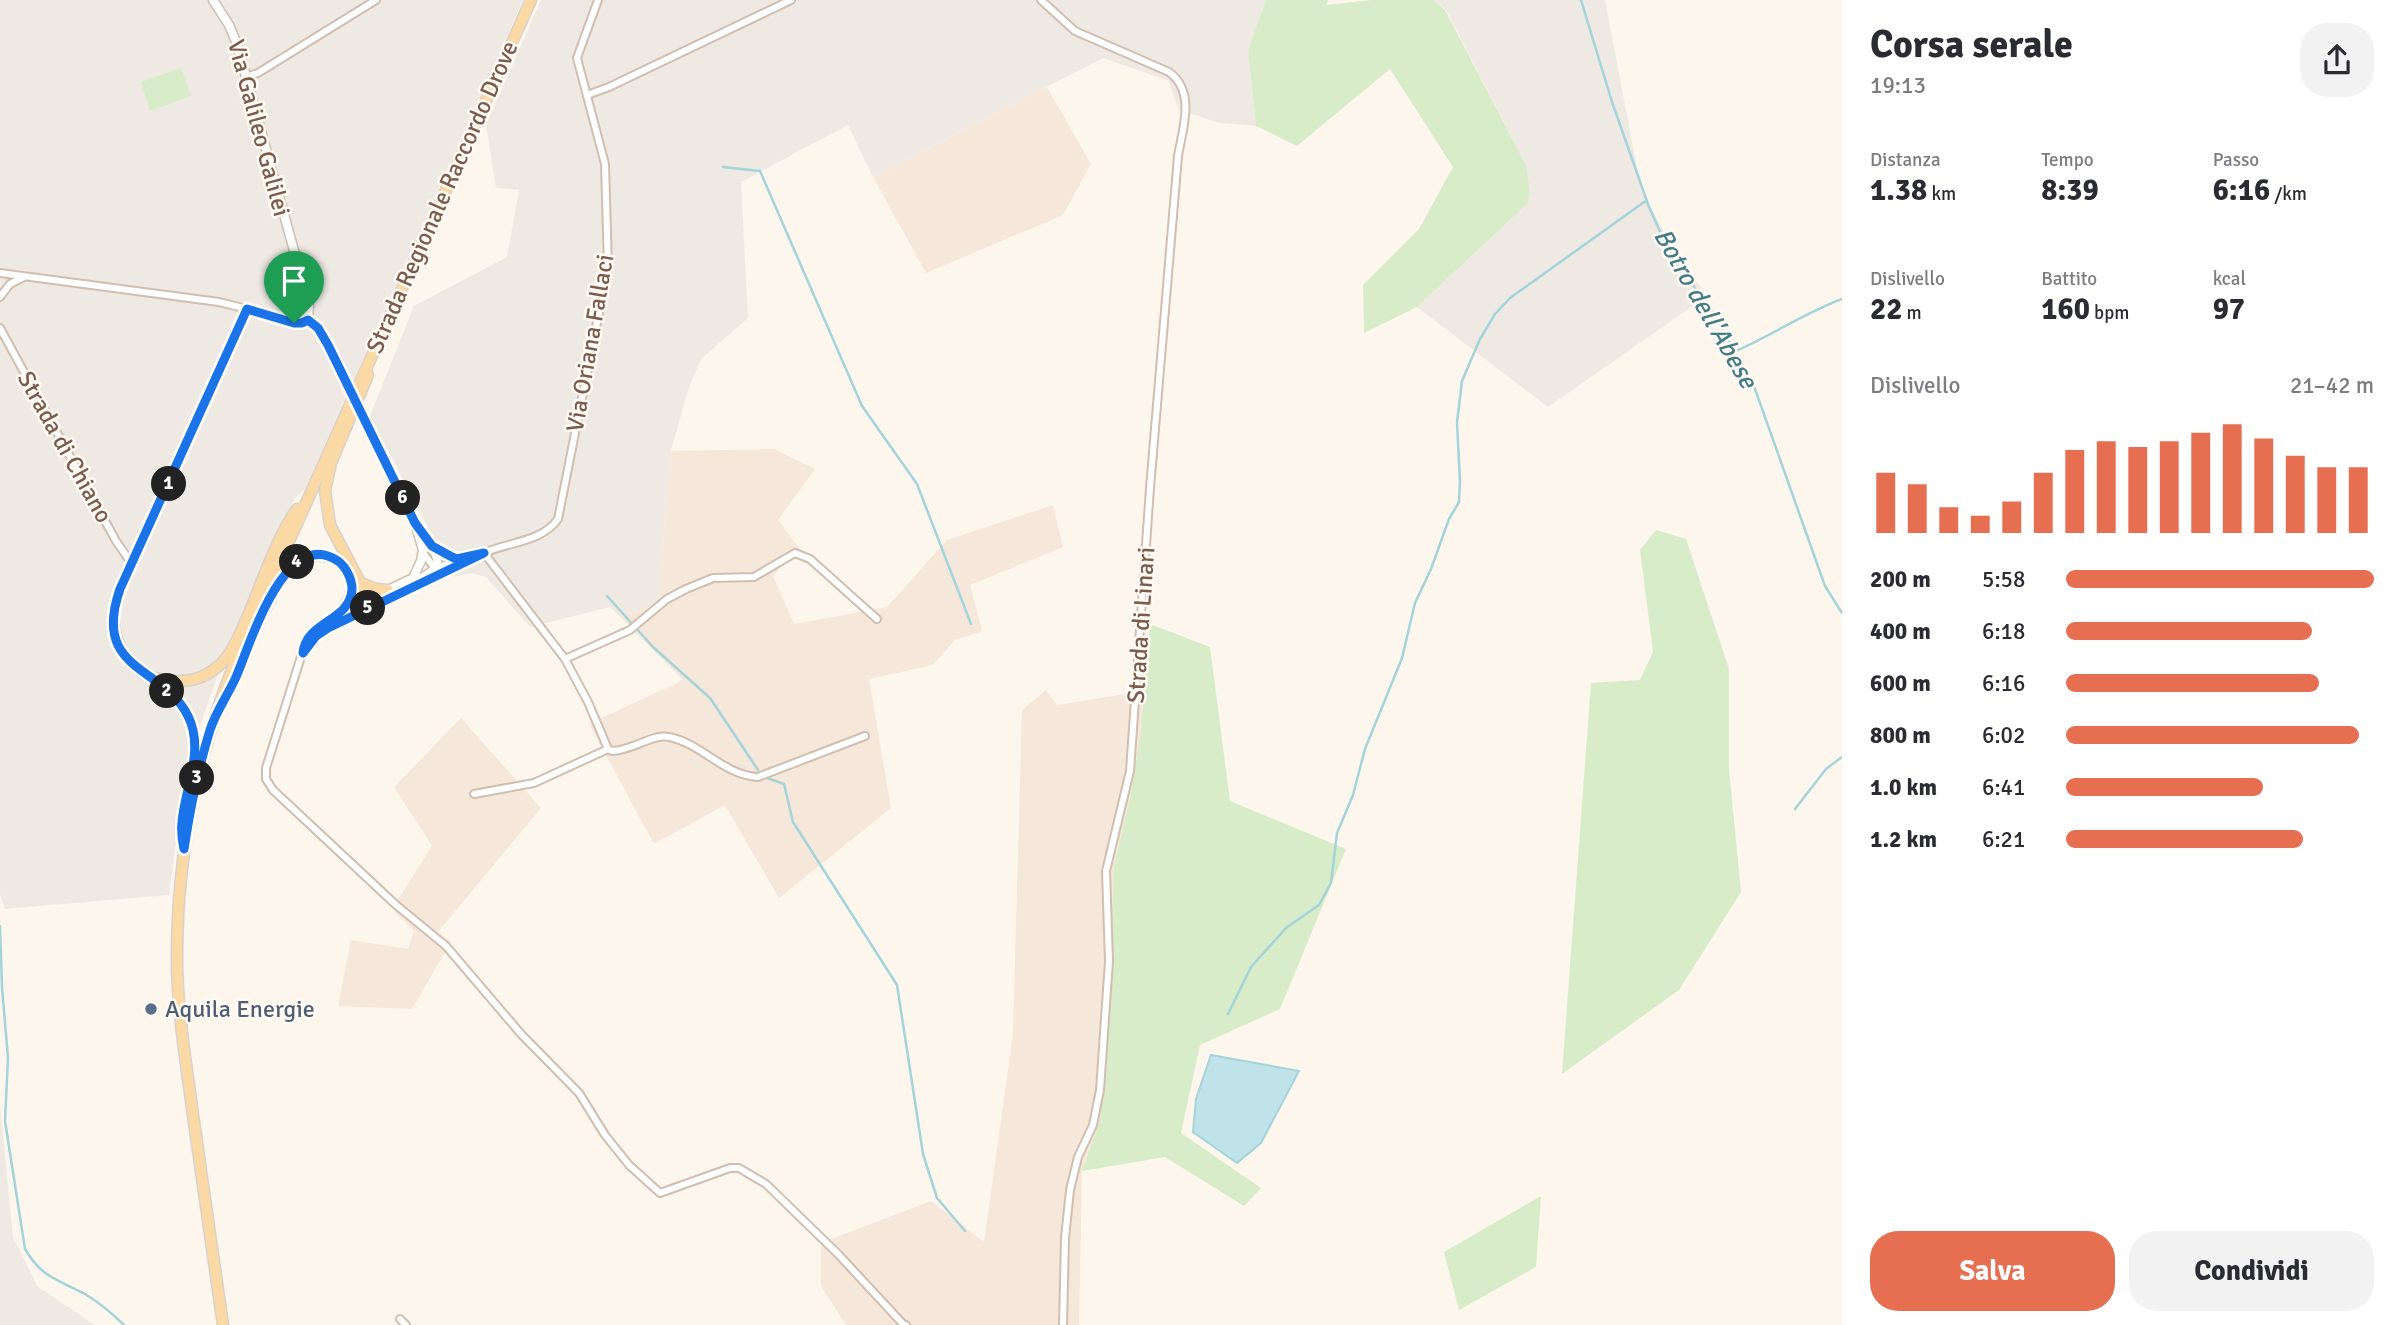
<!DOCTYPE html>
<html lang="it">
<head>
<meta charset="utf-8">
<style>
  :root { --surface:#fff; --page:#f2f2f3; --text:#2b2b33; --muted:#7c7c81; --accent:#e76f51 }
  body { margin:0; font-family:Signika,sans-serif; background:var(--page); color:var(--text); height:100vh; display:flex; flex-direction:column; font-size:26px; white-space:nowrap }
  * { box-sizing:border-box; margin:0 }
  p { font-size:23px; color:var(--muted) }
  .icon { flex:none; width:38px; height:38px; fill:none; stroke:currentColor; stroke-width:2; stroke-linecap:round; stroke-linejoin:round }
  .map { position:relative; flex:1; overflow:hidden }
  .drawer { display:flex; flex-direction:column; background:var(--surface); width:560px }
  .drawer>* { flex:none }
  .pin { position:absolute; display:grid; place-items:center; width:60px; height:60px; color:#fff; margin:-72px -30px; border-radius:50% 50% 50% 0; rotate:-45deg; box-shadow:0 0 7px #0007 }
  .pin .icon { rotate:45deg }
  .km { position:absolute; width:35px; height:35px; margin:-18px; border-radius:50%; background:#222; color:#fff; font-size:19px; line-height:35px; text-align:center }
  .round { display:grid; place-items:center; flex:none; width:74px; height:74px; border-radius:28px; background:var(--page) }
  .headline { display:flex; align-items:center; justify-content:space-between; height:119px; padding:0 28px }
  h1 { font-size:38px; font-weight:700; line-height:52px }
  .figures { display:grid; grid-template-columns:repeat(3,1fr); gap:10px; height:119px; padding:7px 28px }
  .figures div { display:grid; align-content:center }
  .figures b { font-size:30px; font-weight:700 }
  .figures small { font-size:19px; font-weight:400 }
  .figures p { font-size:19px }
  .chart { height:196px; padding:14px 28px }
  .chart p { display:flex; justify-content:space-between }
  .chart svg { width:100%; height:126px; margin-top:7px; stroke:var(--accent); stroke-width:6 }
  .button { display:flex; gap:14px; margin-top:auto; padding:14px 28px }
  .button a { flex:1; height:80px; border-radius:28px; background:var(--accent); color:#fff; font-size:28px; font-weight:700; line-height:80px; text-align:center }
  .button a+a { background:var(--page); color:var(--text) }
  ul { padding:0 28px; list-style:none; font-size:23px }
  li { display:grid; grid-template-columns:112px 84px 1fr; align-items:center; height:52px }
  li i { height:18px; border-radius:9px; background:var(--accent) }
  main { display:flex; flex:1; min-height:0 }
  .map>svg:first-child { display:block }
  .residential { fill:#f5e8da }
  .industrial { fill:#efe9e4 }
  .green { fill:#d8ecc9 }
  .water { fill:#bfe3e8; stroke:#a5d3da; stroke-width:2 }
  .lines { fill:none; stroke-linecap:round; stroke-linejoin:round }
  .stream { stroke:#a5d3da; stroke-width:2.5 }
  .minor-casing { stroke:#d1beb0; stroke-width:10 }
  .tertiary-casing { stroke:#d1beb0; stroke-width:11 }
  .primary-casing { stroke:#dad1cd; stroke-width:13 }
  .minor { stroke:#fff; stroke-width:6 }
  .tertiary { stroke:#fff; stroke-width:8 }
  .primary { stroke:#fbd9a5; stroke-width:10 }
  .tertiary-bridge-casing { stroke:#d1beb0; stroke-width:11; stroke-linecap:butt }
  .tertiary-bridge { stroke:#fff; stroke-width:8 }
  .route-casing { stroke:#fff; stroke-width:14 }
  .route { stroke:#1a73e8; stroke-width:9 }
  .service-dot { fill:#5c6f8a; stroke:#fffaf3; stroke-width:2.5 }
  .labels { text-anchor:middle; stroke-width:5; stroke-linejoin:round; paint-order:stroke }
  .street-label { font-size:24px; fill:#7a5c4d; stroke:#fffaf3 }
  .service-label { font-size:24px; fill:#4e5e75; stroke:#fffaf3; text-anchor:start }
  .water-label { font-size:26px; font-style:italic; fill:#437c86; stroke:#fffaf3 }
</style>
</head>
<body>
<main>
<div class="map">
<svg width="1842" height="1325" viewBox="0 0 1842 1325">
  <rect width="100%" height="100%" fill="#fdf6ec"/>
  <g class="residential">
    <polygon points="1047,87 1091,164 1063,215 926,273 873,177"/>
    <polygon points="774,449 815,469 778,520 799,548 773,576 794,624 887,607 947,540 1053,505 1063,547 970,585 982,631 955,640 933,665 869,679 891,808 779,898 725,805 654,844 589,724 683,680 610,607 631,614 658,602 671,451"/>
    <polygon points="1046,690 1057,705 1144,691 1140,737 1130,798 1114,866 1110,997 1106,1072 1100,1119 1082,1171 1079,1325 846,1325 821,1286 821,1243 931,1201 984,1242 1013,1034 1022,710"/>
    <polygon points="461,718 541,808 438,932 451,942 412,1009 338,1006 351,940 408,949 414,931 392,909 432,846 394,787"/>
  </g>
  <g class="industrial">
    <polygon points="0,0 523,0 305,489 294,499 220,668 198,732 189,769 180,811 169,895 5,909 0,894"/>
    <polygon points="541,0 1266,0 1248,50 1256,126 1219,123 1178,109 1169,81 1103,58 873,177 848,125 741,182 748,318 701,359 688,390 671,451 658,602 631,614 610,607 530,627 486,577 471,573 454,577 370,416 414,306 507,257 519,190 496,188 486,125"/>
    <polygon points="1434,0 1605,0 1641,189 1672,247 1707,296 1548,407 1417,307 1527,204 1526,165 1446,10"/>
    <polygon points="0,1105 13,1237 38,1287 95,1325 0,1325"/>
  </g>
  <g class="green">
    <polygon points="1266,0 1328,0 1326,5 1371,0 1434,0 1445,10 1526,165 1530,194 1527,204 1417,307 1364,333 1363,285 1419,229 1453,167 1390,69 1297,146 1256,126 1248,50"/>
    <polygon points="181,68 191,96 150,111 141,82"/>
    <polygon points="1656,530 1686,539 1729,669 1729,769 1741,892 1679,990 1562,1074 1591,683 1640,680 1653,652 1640,550"/>
    <polygon points="1150,624 1210,647 1230,801 1346,849 1280,1009 1200,1045 1181,1133 1261,1188 1244,1206 1165,1157 1082,1171 1100,1119 1106,1072 1114,866 1130,798 1140,737"/>
    <polygon points="1541,1196 1536,1267 1459,1310 1444,1252"/>
  </g>
  <polygon class="water" points="1211,1055 1299,1071 1261,1143 1237,1163 1193,1132 1196,1099"/>
  <g class="lines">
    <g class="stream">
      <polyline points="1581,0 1612,102 1649,207 1672,258 1709,306 1755,389 1825,586 1842,613"/>
      <polyline points="723,167 760,171 862,406 917,484 971,624"/>
      <path d="M1736,351C1772,335 1805,313 1842,299"/>
      <polyline points="607,596 653,647 710,698 758,770"/>
      <polyline points="764,777 784,784 793,822 897,985 923,1154 937,1198 965,1231"/>
      <polyline points="1795,809 1826,769 1842,757"/>
      <path d="M0,926L2,987L8,1058L5,1121L25,1249C42,1278 57,1279 85,1294C98,1302 113,1314 124,1325"/>
      <polyline points="1228,1014 1251,967 1286,928 1319,905 1331,883 1337,833 1353,795 1365,749 1402,658 1415,603 1431,569 1449,519 1459,502 1460,482 1457,422 1462,381 1480,339 1495,314 1510,298 1647,200"/>
    </g>
    <g class="minor-casing">
      <g id="minor">
        <path d="M1041,0L1075,31L1169,72C1196,92 1183,127 1178,156L1150,488L1130,771L1106,871L1109,961L1100,1090L1093,1125L1078,1157L1070,1190L1065,1238L1063,1325"/>
        <polyline points="245,77 258,73 376,0"/>
        <polyline points="587,95 609,87 791,0"/>
        <polyline points="0,273 219,302 247,309"/>
        <polyline points="0,297 10,284 24,277"/>
        <polyline points="0,328 116,541 132,564"/>
        <polyline points="434,548 457,559"/>
        <polyline points="423,553 433,566 438,567"/>
        <polyline points="484,553 565,659 630,630 667,599 686,589 713,578 754,577 795,553 810,559 877,619"/>
        <polyline points="433,569 476,554"/>
        <path d="M419,583C441,573 463,563 484,553C508,542 542,542 558,519L608,267L605,164L577,58L598,0"/>
        <polyline points="339,614 321,624 305,644 266,768 266,779 273,790 395,904 446,946 521,1034 579,1093 605,1135 629,1165 660,1193 730,1168 739,1168 766,1184 838,1254 903,1324 906,1325"/>
        <polyline points="306,649 318,634 335,624"/>
        <path d="M565,659L588,702L608,749L612,751C631,751 654,733 669,737C701,743 725,776 758,777L865,736"/>
        <polyline points="474,794 534,783 608,749"/>
        <polyline points="400,1319 406,1325"/>
      </g>
    </g>
    <g class="tertiary-casing">
      <g id="tertiary">
        <polyline points="213,0 229,25 237,44 309,305 308,320"/>
        <polyline points="308,320 321,333 342,374"/>
        <polyline points="364,419 415,523 423,550 421,561 413,578 388,590"/>
        <path d="M385,600C393,596 399,589 408,585C444,567 445,564 421,532"/>
        <path d="M127,658C113,637 112,616 119,592L247,309L294,323H302L308,320"/>
      </g>
    </g>
    <g class="primary-casing">
      <g id="primary">
        <polyline points="361,583 376,589 388,590"/>
        <polyline points="364,603 364,590 330,525 325,491 331,463 368,375"/>
        <path d="M265,610C276,585 291,551 324,556C331,557 339,560 343,565C351,574 354,590 359,600L364,603"/>
        <polyline points="340,614 350,597 352,587"/>
        <path d="M333,625C340,615 372,598 385,600"/>
        <path d="M127,658C141,675 162,684 177,700C214,739 181,787 181,831"/>
        <path d="M148,676C172,683 196,685 216,668C232,656 239,635 247,618C262,583 276,539 297,509"/>
        <path d="M223,1325C213,1255 203,1185 193,1115C186,1062 177,1010 177,957C177,855 197,756 235,662L531,0"/>
      </g>
    </g>
    <use href="#minor" class="minor"/>
    <use href="#tertiary" class="tertiary"/>
    <use href="#primary" class="primary"/>
    <g class="tertiary-bridge-casing">
      <polyline id="tertiary-bridge" points="342,374 364,419"/>
    </g>
    <use href="#tertiary-bridge" class="tertiary-bridge"/>
  </g>
  <g class="lines">
    <g class="route-casing">
      <path id="route" d="M247,309L294,323H302L308,320L318,328L328,345L415,523L432,546L452,557L457,559L484,553L328,628L316,636L303,653C306,621 351,621 352,589C352,579 346,567 338,561C285,525 250,645 236,677C228,695 216,711 210,730C198,769 190,809 184,849C182,840 181,831 182,822C185,787 205,750 188,716C163,665 91,672 120,589Z"/>
    </g>
    <use href="#route" class="route"/>
  </g>
  <circle class="service-dot" cx="151" cy="1009" r="7"/>
  <g class="labels">
    <g class="street-label">
      <text transform="translate(259 128) rotate(75)" y="8">Via Galileo Galilei</text>
      <text transform="translate(442 197) rotate(-66)" y="8">Strada Regionale Raccordo Drove</text>
      <text transform="translate(590 343) rotate(-80)" y="8">Via Oriana Fallaci</text>
      <text transform="translate(65 447) rotate(61)" y="8">Strada di Chiano</text>
      <text transform="translate(1141 625) rotate(-86)" y="8">Strada di Linari</text>
    </g>
    <g class="service-label">
      <text x="165" y="1017">Aquila Energie</text>
    </g>
    <g class="water-label">
      <text transform="translate(1706 308) rotate(60)" y="9">Botro dell'Abese</text>
    </g>
  </g>
</svg>
<div class="pin" style="left:294px;top:323px;background:#1e9e55"><svg class="icon" aria-label="arrive" viewBox="0 0 24 24"><path d="M6 21V4h12l-3 4 3 4H6"/></svg></div>
<b class="km" style="left:169px;top:484px">1</b>
<b class="km" style="left:167px;top:691px">2</b>
<b class="km" style="left:197px;top:778px">3</b>
<b class="km" style="left:297px;top:562px">4</b>
<b class="km" style="left:368px;top:608px">5</b>
<b class="km" style="left:403px;top:498px">6</b>
</div>
<section class="drawer">
<div class="headline"><div><h1>Corsa serale</h1><p>19:13</p></div><a class="round"><svg class="icon" aria-label="share" viewBox="0 0 24 24"><path d="M12 15V3M7 8l5-5 5 5M5 13v7h14v-7"/></svg></a></div>
<div class="figures">
<div><p>Distanza</p><b>1.38<small> km</small></b></div>
<div><p>Tempo</p><b>8:39</b></div>
<div><p>Passo</p><b>6:16<small> /km</small></b></div>
</div>
<div class="figures">
<div><p>Dislivello</p><b>22<small> m</small></b></div>
<div><p>Battito</p><b>160<small> bpm</small></b></div>
<div><p>kcal</p><b>97</b></div>
</div>
<div class="chart"><p><span>Dislivello</span>21–42 m</p>
<svg viewBox="0 0 160 44" preserveAspectRatio="none"><path d="M5 44V23M15 44V27M25 44V35M35 44V38M45 44V33M55 44V23M65 44V15M75 44V12M85 44V14M95 44V12M105 44V9M115 44V6M125 44V11M135 44V17M145 44V21M155 44V21"/></svg>
</div>
<ul>
<li><b>200 m</b>5:58<i style="width:100%"></i></li>
<li><b>400 m</b>6:18<i style="width:80%"></i></li>
<li><b>600 m</b>6:16<i style="width:82%"></i></li>
<li><b>800 m</b>6:02<i style="width:95%"></i></li>
<li><b>1.0 km</b>6:41<i style="width:64%"></i></li>
<li><b>1.2 km</b>6:21<i style="width:77%"></i></li>
</ul>
<div class="button"><a>Salva</a><a>Condividi</a></div>
</section>
</main>
</body>
</html>
